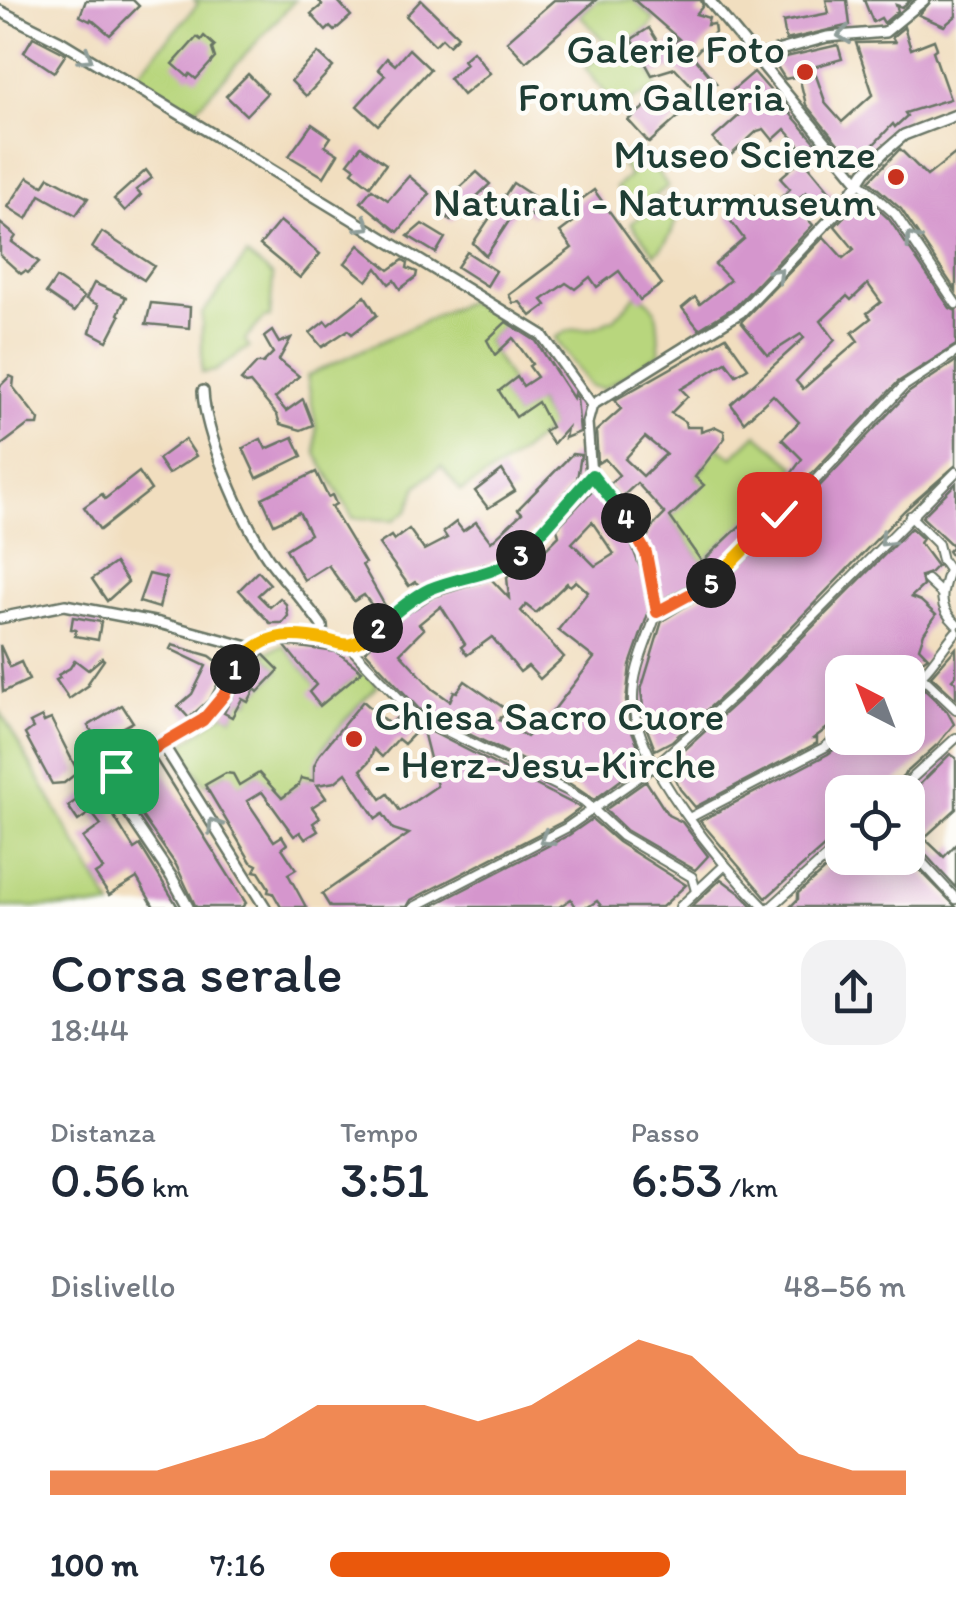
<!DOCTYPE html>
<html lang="it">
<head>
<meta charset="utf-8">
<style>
  :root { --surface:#fff; --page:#f2f2f3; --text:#1f2937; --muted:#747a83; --accent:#ea580c }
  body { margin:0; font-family:Itim,sans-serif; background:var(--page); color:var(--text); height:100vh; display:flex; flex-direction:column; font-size:38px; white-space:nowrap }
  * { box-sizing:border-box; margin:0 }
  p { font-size:32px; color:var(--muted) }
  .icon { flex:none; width:55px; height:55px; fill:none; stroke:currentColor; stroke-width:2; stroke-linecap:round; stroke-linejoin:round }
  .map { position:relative; height:907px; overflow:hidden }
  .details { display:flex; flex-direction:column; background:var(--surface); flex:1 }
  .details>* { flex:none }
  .needle { width:65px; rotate:318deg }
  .fabs { position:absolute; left:825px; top:655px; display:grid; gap:20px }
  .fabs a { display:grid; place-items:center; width:100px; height:100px; border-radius:20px; background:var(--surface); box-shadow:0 5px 25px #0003; font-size:50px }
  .pin { position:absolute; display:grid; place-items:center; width:85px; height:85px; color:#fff; margin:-42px; border-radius:20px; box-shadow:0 5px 15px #0006 }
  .km { position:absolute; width:50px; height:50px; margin:-25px; border-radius:50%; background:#222; color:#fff; font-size:28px; line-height:50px; text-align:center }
  .round { display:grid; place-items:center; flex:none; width:105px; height:105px; border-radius:30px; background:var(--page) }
  .summary { display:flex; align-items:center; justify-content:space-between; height:170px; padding:0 50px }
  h1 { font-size:55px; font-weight:600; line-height:75px }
  .stats { display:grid; grid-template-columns:repeat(3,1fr); gap:15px; height:170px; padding:10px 50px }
  .stats div { display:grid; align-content:center }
  .stats b { font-size:50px; font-weight:600 }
  .stats small { font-size:28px; font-weight:400 }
  .stats p { font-size:28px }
  .chart { height:280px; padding:20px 50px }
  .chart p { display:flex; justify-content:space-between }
  .chart svg { width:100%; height:180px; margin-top:10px; fill:var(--accent); opacity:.7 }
  ul { padding:0 50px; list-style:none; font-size:32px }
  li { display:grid; grid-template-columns:160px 120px 1fr; align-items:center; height:75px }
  li i { height:25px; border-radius:12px; background:var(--accent) }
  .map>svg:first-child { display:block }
  .green { fill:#b8d67d; stroke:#6c8a58; stroke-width:2.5 }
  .building { fill:#d596cd; fill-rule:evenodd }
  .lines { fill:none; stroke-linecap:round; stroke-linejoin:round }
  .pedestrian-casing { stroke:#687565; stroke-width:12 }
  .minor-casing { stroke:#687565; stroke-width:14 }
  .pedestrian { stroke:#fff; stroke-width:8 }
  .minor { stroke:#fff; stroke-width:9 }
  .oneway { stroke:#8f9e9a }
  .split-1-casing { stroke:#fff; stroke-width:20 }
  .split-2-casing { stroke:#fff; stroke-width:20 }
  .split-3-casing { stroke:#fff; stroke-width:20 }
  .split-4-casing { stroke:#fff; stroke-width:20 }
  .split-5-casing { stroke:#fff; stroke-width:20 }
  .split-6-casing { stroke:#fff; stroke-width:20 }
  .split-1 { stroke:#f0652b; stroke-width:12 }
  .split-2 { stroke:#f5b400; stroke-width:12 }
  .split-3 { stroke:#22a559; stroke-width:12 }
  .split-4 { stroke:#22a559; stroke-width:12 }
  .split-5 { stroke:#f0652b; stroke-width:12 }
  .split-6 { stroke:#f5b400; stroke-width:12 }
  .poi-dot { fill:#c8321e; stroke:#fdfcf7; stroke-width:4 }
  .labels { text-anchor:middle; stroke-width:9; stroke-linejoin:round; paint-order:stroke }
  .poi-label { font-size:42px; fill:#1f3d34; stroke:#fdfcf7; text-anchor:end }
</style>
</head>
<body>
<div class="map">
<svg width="956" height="907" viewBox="0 0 956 907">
  <rect width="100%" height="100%" fill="#fdfcf7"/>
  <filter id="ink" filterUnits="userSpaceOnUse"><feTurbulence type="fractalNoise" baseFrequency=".01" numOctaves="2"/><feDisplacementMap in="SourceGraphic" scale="20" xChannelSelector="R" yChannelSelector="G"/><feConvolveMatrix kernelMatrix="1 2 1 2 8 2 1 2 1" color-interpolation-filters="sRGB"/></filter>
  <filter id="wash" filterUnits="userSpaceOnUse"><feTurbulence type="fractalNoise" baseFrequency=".0048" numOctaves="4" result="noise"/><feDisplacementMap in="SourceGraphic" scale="40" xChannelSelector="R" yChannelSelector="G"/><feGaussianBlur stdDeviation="2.25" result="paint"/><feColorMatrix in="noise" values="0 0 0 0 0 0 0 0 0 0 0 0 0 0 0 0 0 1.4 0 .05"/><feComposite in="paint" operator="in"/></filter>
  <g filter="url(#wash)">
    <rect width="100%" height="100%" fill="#f1debf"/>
    <g class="green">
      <polygon points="194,0 295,0 192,113 134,78 198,4"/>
      <polygon points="596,0 634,0 654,19 649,28 632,39 648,66 657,89 617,107 585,68 609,47 580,15"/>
      <polygon points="642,151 668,186 635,212 616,187 630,176 622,165"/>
      <path d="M670,195L678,204C676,226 671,239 655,254L631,223Z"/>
      <polygon points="247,255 273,276 270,317 264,318 245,340 249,347 215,371 202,373 202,314"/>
      <path d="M636,295C664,301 656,331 660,353L603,389L590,386L555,338C578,323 580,333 598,326C603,324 608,320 614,319Z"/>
      <polygon points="468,301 506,322 487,341 511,382 500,391 516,416 537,402 552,427 509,462 461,491 441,466 417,486 408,510 394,520 353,518 316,454 316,426 307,376"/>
      <polygon points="757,434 795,466 780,490 702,562 670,517 703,485 695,477 707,464 704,460 718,447 733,457"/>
      <path d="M284,645L316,685L320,705L363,670L378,686C360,703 312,750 315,775L307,781L301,779L302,783L282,798L258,774L234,788L226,773L205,785L182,750L183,744L224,713L232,717L242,699L249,702L255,689L259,691L279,670L263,654Z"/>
      <polygon points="0,711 112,907 0,907"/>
    </g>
    <g id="blocks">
      <g class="building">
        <polygon points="86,0 133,0 139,6 110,35 91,19 90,21 80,16"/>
        <polygon points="318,0 337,0 351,16 334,31 330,27 326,31 311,14 322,5"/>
        <polygon points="421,0 458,36 449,45 442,38 435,45 406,16"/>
        <polygon points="554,0 596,0 526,62 507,41"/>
        <polygon points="634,0 701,0 703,6 696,14 709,18 707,25 714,24 715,32 693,56 716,83 693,87 675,68 652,75 632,39 649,28 662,49 679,39"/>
        <polygon points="826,0 847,0 850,25 786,40 783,22 829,13"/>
        <polygon points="864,0 911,0 902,7 896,5 898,11 884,23 881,18 873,22"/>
        <polygon points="932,0 956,0 956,16 944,26 919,15"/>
        <polygon points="904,27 911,49 934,40 937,48 933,51 950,99 905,113 907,116 895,127 893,124 855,164 806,105 799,76 785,79 773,60 838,45 842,59 813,67 826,104 842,122 873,94 856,43 895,42 892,37"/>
        <polygon points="204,36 215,46 212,49 215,58 196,79 190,74 188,77 173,64 197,37 201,40"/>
        <polygon points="33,37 66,54 54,72 24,52"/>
        <polygon points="409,49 430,69 378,125 357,106 385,75 378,69 387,58 395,65"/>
        <polygon points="473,51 490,73 463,95 449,78 466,64 463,60"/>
        <polygon points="318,53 333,67 306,96 291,81"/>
        <polygon points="754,72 824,152 808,165 837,200 824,214 806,192 793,203 813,225 736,306 699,329 682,308 695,297 700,304 730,280 715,264 744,239 727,216 754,196 766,212 790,189 780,178 802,159 795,151 800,146 785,129 773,140 764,129 757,131 729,157 713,139 742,113 737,107 741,103 733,90"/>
        <polygon points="248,74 267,93 246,115 226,96"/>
        <polygon points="664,92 683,113 649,143 628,120"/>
        <polygon points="312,124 331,137 325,146 338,154 324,177 289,156"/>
        <polygon points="361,146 386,164 370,186 352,172 355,168 348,163"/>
        <polygon points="900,149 927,176 956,153 956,291 901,209 869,181"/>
        <polygon points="146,170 152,178 136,190 141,195 125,211 114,199"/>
        <polygon points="477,172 490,184 451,221 438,208"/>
        <polygon points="409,176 430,194 398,232 361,202 372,189 388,200"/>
        <polygon points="28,177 43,186 49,177 88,198 76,215 40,195 27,219 8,207"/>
        <polygon points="513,183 542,202 532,216 518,207 486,256 473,243"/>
        <polygon points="594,190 662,284 640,300 619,271 597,287 590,277 575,289 566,283 542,300 546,305 531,316 520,302 513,303 509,295 572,248 560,232 580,217 572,206"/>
        <path d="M864,196L889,219L950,308L956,311V345L898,382L787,500L785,508L791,512L797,510L908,393L956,361V465L905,510L738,682L672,741L655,750L645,724L641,690L662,621L723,583L784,520L786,514L782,508L774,509L713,572L663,599L646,540L652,527L665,514L637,483L621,498L610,484L619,475L605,459L598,463L596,431L621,409L615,400L726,337L748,368L736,375L726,362L681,389L688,396L671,413L685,422L686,427H701V432L716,427L724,431L725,438L695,477L704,485L670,517L702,562L783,485L802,459L782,439L799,422L773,395L744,422L731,404L804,338L801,334L768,355L741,322L824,237L843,258L854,249L835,226ZM868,284L881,302L867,313L871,318L852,333L858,341L803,389L796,381L835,340L821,321L847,296L851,300ZM645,437L666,454L643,476L625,459Z"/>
        <polygon points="280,221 320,254 300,278 260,245"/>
        <polygon points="0,223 16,236 12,242 39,262 28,273 25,271 21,274 0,255"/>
        <polygon points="422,224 445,238 436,253 408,236"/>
        <polygon points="102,232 154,266 144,280 92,248"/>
        <polygon points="359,245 389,270 403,260 408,263 407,268 417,272 416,277 400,289 394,280 389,284 377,268 367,281 345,263"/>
        <polygon points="467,252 496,271 487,286 457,267"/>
        <polygon points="56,278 84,297 74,312 46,293"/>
        <polygon points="94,283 126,297 118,314 120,316 107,341 90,332 98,305 86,299"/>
        <polygon points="365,296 377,315 352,334 348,330 322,347 310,333 325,321 328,325"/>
        <polygon points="151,303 190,307 189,328 146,324"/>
        <polygon points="506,322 536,341 573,398 574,394 577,398 580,432 565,438 567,428 553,444 544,431 551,427 538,402 516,417 499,391 517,377 523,386 537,377 529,366 532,364 513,338 495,355 487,340"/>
        <polygon points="272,331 279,343 291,338 279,360 299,376 275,398 286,411 303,399 313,425 301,430 280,424 277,415 250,383 246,384 241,380 257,363 263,363 273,353 264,337"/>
        <polygon points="10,376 14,378 13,387 39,420 38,425 28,425 0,446 0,386"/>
        <polygon points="293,437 302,456 257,478 243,448 261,439 266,449"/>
        <polygon points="185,439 196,456 168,474 158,459"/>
        <polygon points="572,454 581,455 577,479 520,545 501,559 421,586 415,582 409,586 379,544 391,536 394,540 409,529 424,550 447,538 443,532 456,522 463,531 476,522 491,542 522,513 518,509"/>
        <polygon points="502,470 515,491 488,508 475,491"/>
        <polygon points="139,472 151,490 100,530 84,507 102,494 105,499"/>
        <polygon points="316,472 328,497 332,495 336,504 331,507 365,563 362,565 384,604 376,611 364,595 354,601 328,565 304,580 286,549 310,534 299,512 274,524 262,498"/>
        <polygon points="956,483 956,562 948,551 953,546 922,517"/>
        <path d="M594,489L611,510L630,541L643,575L649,611L630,665L626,701L631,729L645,762L594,800L569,783L420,710L365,651L405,615L433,597L491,579L509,598L507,577L527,560L531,564L559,536L557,528ZM592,522L614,554L595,566L572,543ZM576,581L588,592L558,630L594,658L536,733L533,731L527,737L499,720L507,710L465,681L457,692L454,691L450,701L433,689L400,653L424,629L419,624L441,606L465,644L461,647L467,655L492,637L520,672L528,666L540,679L564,657L521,611L526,605L536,613L567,583L570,586Z"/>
        <polygon points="911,528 923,539 920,543 937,566 930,573 921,576 923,586 911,597 921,601 936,615 924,633 919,648 928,657 907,672 842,672 842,717 814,738 817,738 817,743 695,807 680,789 668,765 748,692"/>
        <polygon points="115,563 128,582 107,601 92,579"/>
        <polygon points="258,571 270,584 258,595 270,607 280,598 286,604 288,616 282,623 270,623 239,590"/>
        <polygon points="149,574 166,578 159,608 139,602"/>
        <polygon points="73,617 101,622 98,640 75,636 76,630 71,629"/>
        <polygon points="0,645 10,667 21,662 29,680 3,692"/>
        <polygon points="172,645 210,656 226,668 210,699 189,718 178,706 192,694 206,666 170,649"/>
        <polygon points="284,645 337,652 362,671 320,706 309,692 316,685"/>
        <polygon points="956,648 956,675 952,679 956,682 956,699 931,676"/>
        <polygon points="263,654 279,670 258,692 255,689 248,702 242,699 232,717 224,713 247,668"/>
        <polygon points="102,658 104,660 88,683 89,685 69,699 56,680 60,678 58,675 70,668 75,660 88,670"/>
        <polygon points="921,686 947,711 954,724 938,744 885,792 842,792 842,831 766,898 700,821 828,754 849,738 908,738 908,694"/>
        <polygon points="363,701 390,725 402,712 421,727 404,744 398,739 382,757 374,749 369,762 361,770 381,799 388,794 400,811 437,786 422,727 581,808 562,822 411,900 407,907 330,907 322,894 409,834 393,829 383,814 376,819 346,773 335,782 317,785 326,798 312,807 320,818 313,823 318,831 305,839 300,832 294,836 262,792 247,801 274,841 282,836 287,844 282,848 296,869 288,874 306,907 281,907 273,893 268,892 269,888 259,872 254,871 257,865 251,862 205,785 226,773 233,774 239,785 259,773 282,798 299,785 301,778 314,781 314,766 319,755"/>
        <polygon points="122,705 133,722 98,741 88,726"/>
        <polygon points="42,717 44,722 51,719 78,772 64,783 52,784 25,734 33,728 30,723"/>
        <polygon points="950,754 956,758 956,809 924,838 944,857 956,844 956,888 914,842 908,840 908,796"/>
        <polygon points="155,758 246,903 242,907 196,907 176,865 118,782"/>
        <polygon points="646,781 668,815 682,822 708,856 695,870 626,830 605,810"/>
        <polygon points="96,787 134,849 140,845 178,907 154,907 137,878 109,895 95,874 103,869 83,838 101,825 91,812 78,821 68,806"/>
        <polygon points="592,819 618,842 686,885 662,907 602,907 597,901 588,907 576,907 571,899 559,907 430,907 569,835"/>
        <polygon points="838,858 859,858 869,869 882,858 908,858 956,907 790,907 798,899 798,893"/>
        <polygon points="721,879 741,894 754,907 691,907"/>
      </g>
    </g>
  </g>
  <g filter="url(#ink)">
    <use href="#blocks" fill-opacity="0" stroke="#687565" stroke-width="2.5"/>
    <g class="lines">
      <g class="pedestrian-casing">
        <g id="pedestrian">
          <polyline points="859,182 895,214 956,304"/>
          <path d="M591,475C631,514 652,558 657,612"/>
          <polyline points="792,505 903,387 956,352"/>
          <path d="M910,516L938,544L942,560L949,570C941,593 937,606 956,624"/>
          <polyline points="927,580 941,593"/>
          <path d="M657,612C648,640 632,670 633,701C636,763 722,865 764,907"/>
          <polyline points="657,612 718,578 779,515"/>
          <polyline points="348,645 416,716 566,790 584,801 622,836 692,877 696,891"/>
          <polyline points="922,677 956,709"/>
          <path d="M908,687C929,672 939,652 956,632"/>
          <polyline points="897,792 956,738"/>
          <polyline points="689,818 825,747 842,734"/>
          <polyline points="908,847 956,899"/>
          <polyline points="414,907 566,828 656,765 743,687 956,472"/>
          <polyline points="680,907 724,866"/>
          <polyline points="771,907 842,843"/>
        </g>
      </g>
      <g class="minor-casing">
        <g id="minor">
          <polyline points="709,0 859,182"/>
          <polyline points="0,11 60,41 542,335 592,405"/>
          <polyline points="755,57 827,37 885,32 924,0"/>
          <path d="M203,391C205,436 242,520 268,558C285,582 306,602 322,626L323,640"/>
          <polyline points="592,405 741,312 843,206 865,172 884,152 904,135 956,115"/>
          <polyline points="0,618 65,605 159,623 252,648"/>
          <polyline points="162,743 265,907"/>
          <polyline points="188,907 171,876 107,781 116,771 203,720 224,695 234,671 252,648 273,637 298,636 348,645 364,639 400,608 430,590 505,566 526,551 591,475 587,423 592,405"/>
        </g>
      </g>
      <use href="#pedestrian" class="pedestrian"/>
      <use href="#minor" class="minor"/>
    </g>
    <defs><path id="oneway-chevron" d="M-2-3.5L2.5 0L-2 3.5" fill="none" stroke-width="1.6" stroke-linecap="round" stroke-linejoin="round" transform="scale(2.5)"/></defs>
    <g class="oneway">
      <use href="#oneway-chevron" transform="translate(844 35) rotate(173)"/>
      <use href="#oneway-chevron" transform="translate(86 57) rotate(32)"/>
      <use href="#oneway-chevron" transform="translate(364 225) rotate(32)"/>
      <use href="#oneway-chevron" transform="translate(912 239) rotate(-124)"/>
      <use href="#oneway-chevron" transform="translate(777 274) rotate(-46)"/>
      <use href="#oneway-chevron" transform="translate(886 540) rotate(135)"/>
      <use href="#oneway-chevron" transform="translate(214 825) rotate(-122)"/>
      <use href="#oneway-chevron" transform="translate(546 839) rotate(150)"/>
    </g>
  </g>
  <g class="lines" filter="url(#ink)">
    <g class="split-1-casing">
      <polyline id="split-1" points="116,771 203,720 224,695 235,669"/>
    </g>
    <g class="split-2-casing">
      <path id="split-2" d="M235,669C260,633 287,632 327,640C335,642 343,646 351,644C362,642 370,634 378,628"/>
    </g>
    <g class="split-3-casing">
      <path id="split-3" d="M378,628C394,613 411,598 430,589C461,576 493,576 521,555"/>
    </g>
    <g class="split-4-casing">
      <polyline id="split-4" points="521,555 592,475 626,518"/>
    </g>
    <g class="split-5-casing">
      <polyline id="split-5" points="626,518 646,553 657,612 711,583"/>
    </g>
    <g class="split-6-casing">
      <polyline id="split-6" points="711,583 779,514"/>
    </g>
    <use href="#split-1" class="split-1"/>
    <use href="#split-2" class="split-2"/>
    <use href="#split-3" class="split-3"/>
    <use href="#split-4" class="split-4"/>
    <use href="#split-5" class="split-5"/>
    <use href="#split-6" class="split-6"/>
  </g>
  <g class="poi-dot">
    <circle cx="805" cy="72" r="10"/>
    <circle cx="896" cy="177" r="10"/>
    <circle cx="354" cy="739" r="10"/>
  </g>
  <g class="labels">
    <g class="poi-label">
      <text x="785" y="63">Galerie Foto<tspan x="785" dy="48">Forum Galleria</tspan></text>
      <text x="876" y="168">Museo Scienze<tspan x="876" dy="48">Naturali - Naturmuseum</tspan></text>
      <text x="374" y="730" text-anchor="start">Chiesa Sacro Cuore<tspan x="374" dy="48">- Herz-Jesu-Kirche</tspan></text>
    </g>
  </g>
</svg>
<div class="fabs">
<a><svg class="needle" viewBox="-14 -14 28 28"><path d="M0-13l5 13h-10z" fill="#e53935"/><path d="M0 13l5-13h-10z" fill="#747a83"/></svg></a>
<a><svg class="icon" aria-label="locate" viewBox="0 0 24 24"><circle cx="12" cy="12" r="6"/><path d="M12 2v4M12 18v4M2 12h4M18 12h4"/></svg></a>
</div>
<div class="pin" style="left:116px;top:771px;background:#1e9e55"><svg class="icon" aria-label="arrive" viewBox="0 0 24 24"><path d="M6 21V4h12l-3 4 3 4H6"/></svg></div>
<div class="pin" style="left:779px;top:514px;background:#d93025"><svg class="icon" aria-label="check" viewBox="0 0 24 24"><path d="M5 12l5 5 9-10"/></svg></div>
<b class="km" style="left:235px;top:669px">1</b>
<b class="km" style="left:378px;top:628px">2</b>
<b class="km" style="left:521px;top:555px">3</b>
<b class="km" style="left:626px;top:518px">4</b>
<b class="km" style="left:711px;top:583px">5</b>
</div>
<section class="details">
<div class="summary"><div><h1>Corsa serale</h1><p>18:44</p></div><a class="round"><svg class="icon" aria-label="share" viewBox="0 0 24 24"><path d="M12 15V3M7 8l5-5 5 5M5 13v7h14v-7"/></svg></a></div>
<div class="stats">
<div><p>Distanza</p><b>0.56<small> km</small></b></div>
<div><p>Tempo</p><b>3:51</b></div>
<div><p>Passo</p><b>6:53<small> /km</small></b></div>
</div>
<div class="chart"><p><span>Dislivello</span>48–56 m</p>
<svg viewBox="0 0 160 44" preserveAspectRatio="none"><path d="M0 44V38L10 38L20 38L30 34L40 30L50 22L60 22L70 22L80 26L90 22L100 14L110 6L120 10L130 22L140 34L150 38L160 38V44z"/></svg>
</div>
<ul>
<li><b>100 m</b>7:16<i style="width:59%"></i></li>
</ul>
</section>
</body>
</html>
